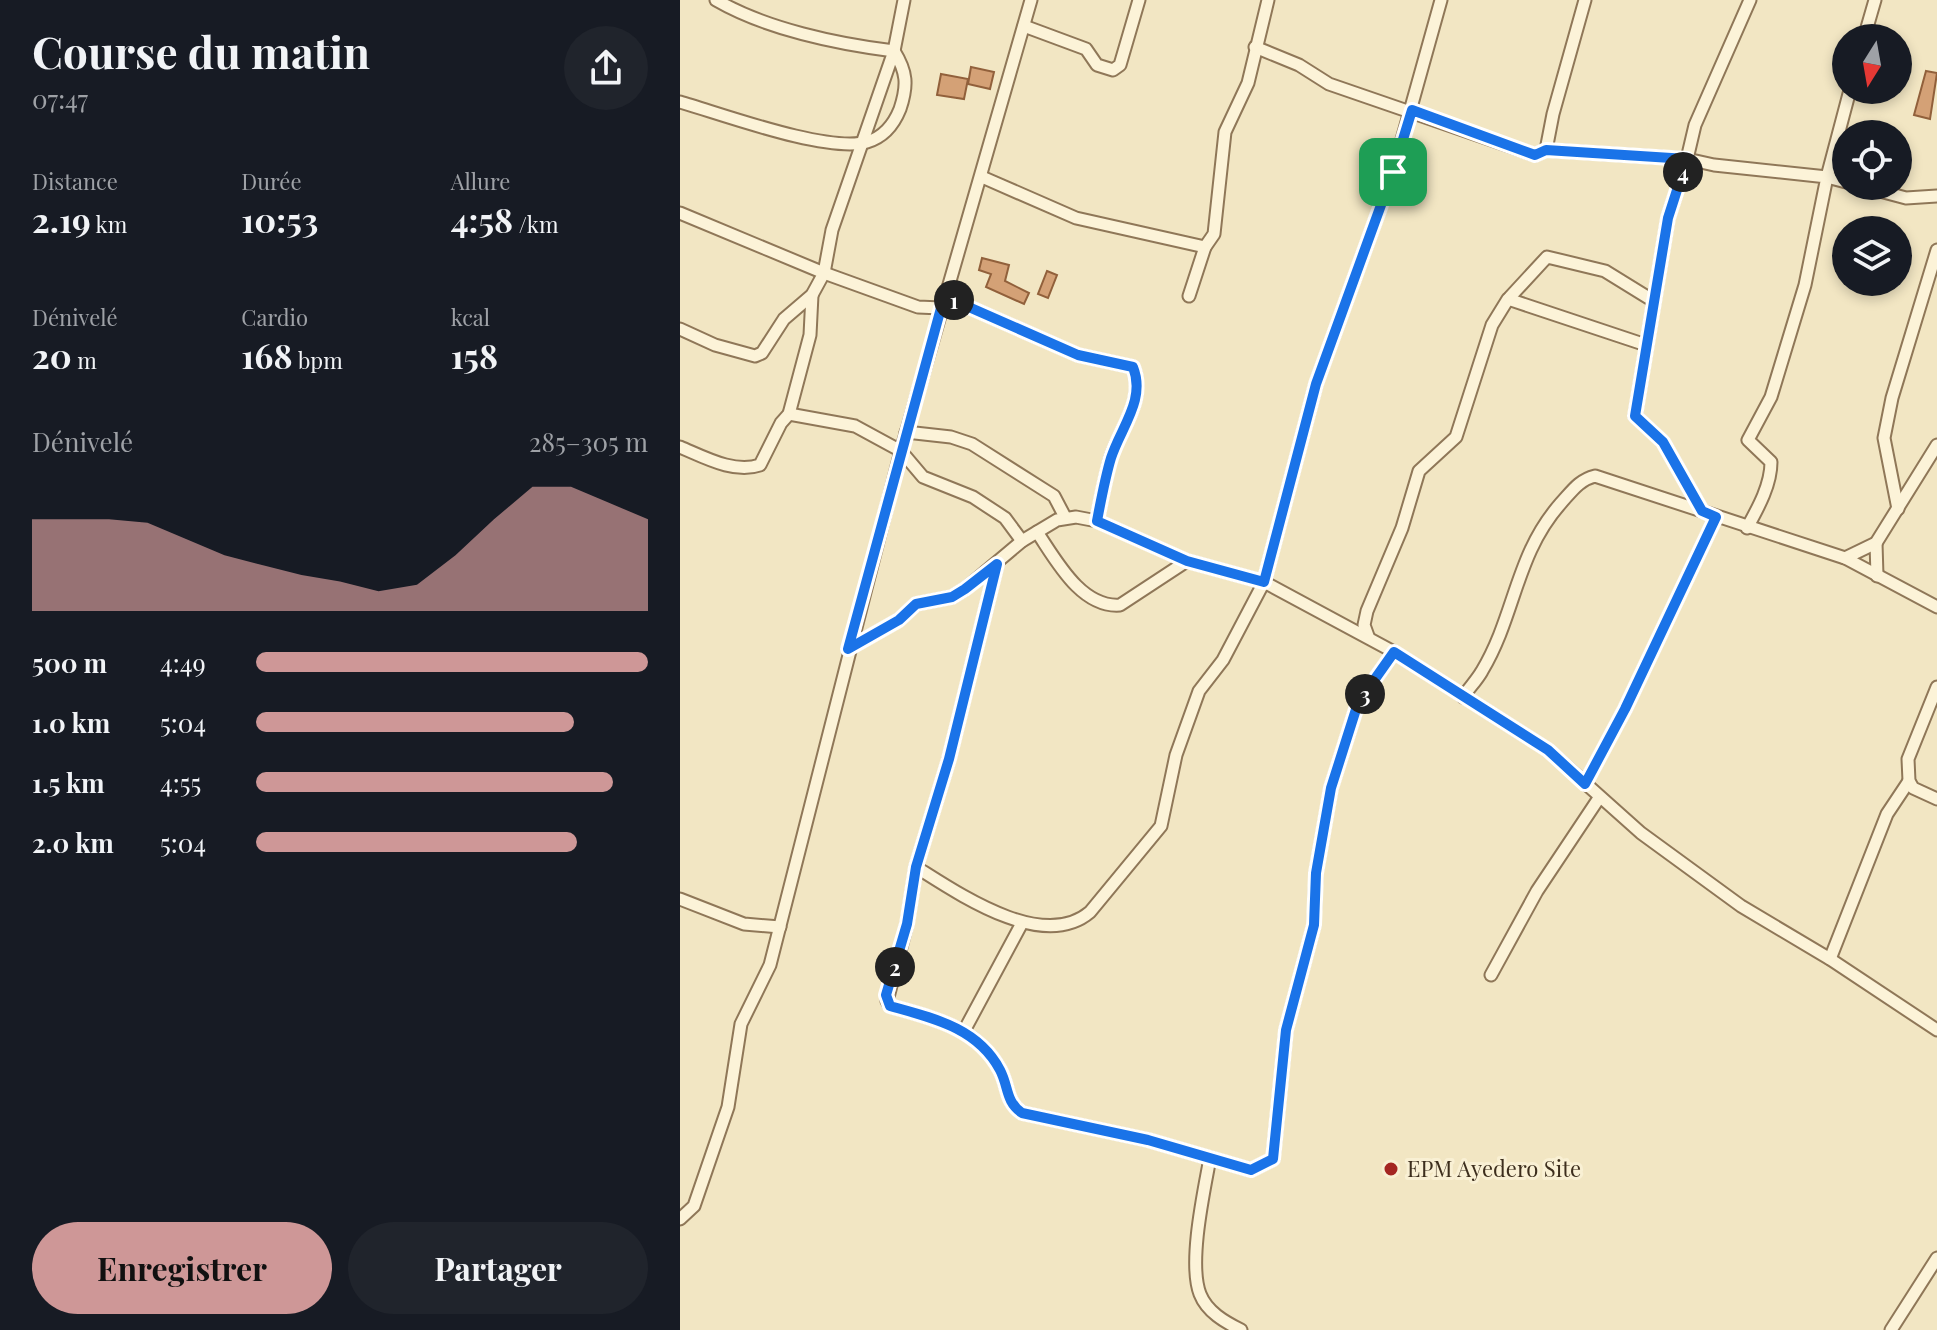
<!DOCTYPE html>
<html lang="fr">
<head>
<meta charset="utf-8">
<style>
  :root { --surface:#171b24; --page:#20242c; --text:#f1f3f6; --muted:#9ea1a6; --accent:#ce9797 }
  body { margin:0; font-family:"Playfair Display",serif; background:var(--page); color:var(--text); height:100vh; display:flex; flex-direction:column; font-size:30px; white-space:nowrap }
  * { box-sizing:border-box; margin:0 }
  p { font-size:26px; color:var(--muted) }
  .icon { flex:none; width:44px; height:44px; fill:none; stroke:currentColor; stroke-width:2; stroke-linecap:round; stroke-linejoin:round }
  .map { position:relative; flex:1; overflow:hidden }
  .panel { display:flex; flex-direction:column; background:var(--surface); width:680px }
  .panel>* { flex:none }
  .needle { width:52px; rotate:191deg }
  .fabs { position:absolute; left:1152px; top:24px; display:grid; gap:16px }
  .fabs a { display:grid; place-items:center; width:80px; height:80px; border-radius:50%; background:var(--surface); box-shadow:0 4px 12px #0003; font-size:40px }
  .pin { position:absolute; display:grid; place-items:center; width:68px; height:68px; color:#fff; margin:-34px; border-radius:16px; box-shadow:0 4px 12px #0006 }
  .km { position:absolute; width:40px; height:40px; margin:-20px; border-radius:50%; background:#222; color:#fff; font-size:22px; line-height:40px; text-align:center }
  .round { display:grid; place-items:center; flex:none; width:84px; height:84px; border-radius:42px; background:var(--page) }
  .head { display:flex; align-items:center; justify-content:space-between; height:136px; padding:0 32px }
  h1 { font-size:44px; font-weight:700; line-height:60px }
  .metrics { display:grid; grid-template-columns:repeat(3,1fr); gap:12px; height:136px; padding:8px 32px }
  .metrics div { display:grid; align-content:center }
  .metrics b { font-size:34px; font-weight:700 }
  .metrics small { font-size:22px; font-weight:400 }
  .metrics p { font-size:22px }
  .chart { height:224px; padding:16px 32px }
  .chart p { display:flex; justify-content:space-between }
  .chart svg { width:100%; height:144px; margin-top:8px; fill:var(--accent); opacity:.7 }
  .button { display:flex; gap:16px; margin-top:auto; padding:16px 32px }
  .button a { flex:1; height:92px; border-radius:48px; background:var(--accent); color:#111; font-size:32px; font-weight:700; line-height:92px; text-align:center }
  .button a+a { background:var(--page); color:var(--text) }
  ul { padding:0 32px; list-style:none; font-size:26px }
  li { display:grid; grid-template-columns:128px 96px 1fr; align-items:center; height:60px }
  li i { height:20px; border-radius:10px; background:var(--accent) }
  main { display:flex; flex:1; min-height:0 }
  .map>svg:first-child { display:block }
  .building { fill:#d4a176; stroke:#91603b; stroke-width:2 }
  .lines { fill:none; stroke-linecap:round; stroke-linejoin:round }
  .street-casing { stroke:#8f7758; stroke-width:15 }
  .street { stroke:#fcf3d8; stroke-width:11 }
  .route-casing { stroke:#fff; stroke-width:16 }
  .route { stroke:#1a73e8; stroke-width:10 }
  .poi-dot { fill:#a42622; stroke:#f9f0d4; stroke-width:3 }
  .labels { text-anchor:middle; stroke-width:6; stroke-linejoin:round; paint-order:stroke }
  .poi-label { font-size:22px; fill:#3d2e1d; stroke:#f9f0d4; text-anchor:start }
</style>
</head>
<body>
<main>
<section class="panel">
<div class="head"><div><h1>Course du matin</h1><p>07:47</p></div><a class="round"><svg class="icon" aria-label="share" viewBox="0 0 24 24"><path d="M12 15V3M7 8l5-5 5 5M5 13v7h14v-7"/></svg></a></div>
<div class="metrics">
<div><p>Distance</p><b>2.19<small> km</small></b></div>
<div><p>Durée</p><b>10:53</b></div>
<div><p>Allure</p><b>4:58<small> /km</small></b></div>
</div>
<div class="metrics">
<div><p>Dénivelé</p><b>20<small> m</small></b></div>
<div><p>Cardio</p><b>168<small> bpm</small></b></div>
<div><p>kcal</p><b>158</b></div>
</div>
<div class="chart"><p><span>Dénivelé</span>285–305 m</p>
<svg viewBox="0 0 160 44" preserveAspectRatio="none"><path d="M0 44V16L10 16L20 16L30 17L40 22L50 27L60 30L70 33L80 35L90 38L100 36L110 27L120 16L130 6L140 6L150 11L160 16V44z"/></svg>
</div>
<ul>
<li><b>500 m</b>4:49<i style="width:100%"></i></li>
<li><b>1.0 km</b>5:04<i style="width:81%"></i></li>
<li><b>1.5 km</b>4:55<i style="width:91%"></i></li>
<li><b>2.0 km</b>5:04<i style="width:82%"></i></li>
</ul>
<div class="button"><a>Enregistrer</a><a>Partager</a></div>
</section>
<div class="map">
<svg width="1257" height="1330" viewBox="0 0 1257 1330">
  <rect width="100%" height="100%" fill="#f2e6c3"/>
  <g class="building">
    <polygon points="291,67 314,72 310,89 288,84"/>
    <polygon points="1246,71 1257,73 1250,119 1234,115"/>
    <polygon points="261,74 288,79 284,99 257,95"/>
    <polygon points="302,258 329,265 325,281 349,293 344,304 306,287 311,274 299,270"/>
    <polygon points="367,271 377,275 368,298 358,294"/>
  </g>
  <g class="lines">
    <g class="street-casing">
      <g id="street">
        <path d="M36,0C86,29 157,44 214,51"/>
        <polyline points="344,26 406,49 417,65 433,70 440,65 459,0"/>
        <polyline points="1184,38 1195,0"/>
        <polyline points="575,47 619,65 649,84 855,155 866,150 873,114 905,0"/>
        <path d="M0,102C42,114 147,153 187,142C204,137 214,124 220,109C228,85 227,72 214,51"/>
        <polyline points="866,150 1007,159 988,218 955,416 983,442 1022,511"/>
        <polyline points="302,177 396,218 525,247 534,234 545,132 568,83 588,0"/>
        <polyline points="1166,182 1147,177 1170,90"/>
        <polyline points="1181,186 1226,198 1257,196"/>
        <polyline points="0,213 144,273 238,307 261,308"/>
        <polyline points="509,296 525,247"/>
        <path d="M266,297L398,355L453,367C466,400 441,427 431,457C425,478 421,500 417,521"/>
        <polyline points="830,297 867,257 925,271 972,300"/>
        <polyline points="0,329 35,345 75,356 82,353 104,319 132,295 144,273 152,230 214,51 224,0"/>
        <polyline points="109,414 175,426 221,451 351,0"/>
        <polyline points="226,432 271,437 292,444 374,496 385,517"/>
        <path d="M0,447C24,457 54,474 80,465L101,423L109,414L130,335L132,295"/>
        <polyline points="1218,509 1204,438 1212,398 1257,250"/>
        <path d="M1067,528C1078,508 1091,485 1091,462L1068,440L1091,397L1125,285L1147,177L1034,165L1007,159L1015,125L1070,0"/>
        <path d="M357,532C376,560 401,608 440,605L507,561"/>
        <polyline points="1196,543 1197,576"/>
        <polyline points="1165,558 1196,543 1257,445"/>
        <path d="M317,564L269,759L236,867L227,924L207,1001L210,1006C253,1018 298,1028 320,1070C329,1087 325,1101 342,1113L468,1140L571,1170L593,1159L606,1030L634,925L636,873L651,788L678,703L714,652"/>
        <polyline points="688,636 684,625 687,611 722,528 739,471 776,437 812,325 828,299 966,345"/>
        <polyline points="168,649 219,620 236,604 272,597 285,589 342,541 377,520 396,517 417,521 507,561 584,582 714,652 868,750 961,833 1061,906 1150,959 1257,1030"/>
        <polyline points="1257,687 1228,759 1229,781 1233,788 1257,799"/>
        <path d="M783,697C789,688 797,680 802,671C836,614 835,555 881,503C892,491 899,480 915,476L1165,558L1257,607"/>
        <polyline points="905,784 945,709 1036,517"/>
        <path d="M236,867C279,894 363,952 410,912L481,826L496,755L519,691L543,660L584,582L636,384L713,172L761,0"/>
        <polyline points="0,899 64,924 100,927"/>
        <polyline points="1150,959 1207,814 1229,781"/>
        <polyline points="811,975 857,891 919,798"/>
        <polyline points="284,1031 342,923"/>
        <path d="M530,1158C524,1191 508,1263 520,1294C527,1312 545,1322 561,1330"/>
        <polyline points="0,1219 14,1206 48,1107 61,1024 90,965 221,451 243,477 293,497 325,518 342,541"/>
        <polyline points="1211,1330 1257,1258"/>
      </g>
    </g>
    <use href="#street" class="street"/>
  </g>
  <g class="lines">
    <g class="route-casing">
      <path id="route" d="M732,110L855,155L866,150L1007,159L988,218L955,416L983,442L1022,511L1036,517L945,709L905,784L868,750L714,652L678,703L651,788L636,873L634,925L606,1030L593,1159L571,1170L468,1140L342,1113C325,1101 329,1087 320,1070C298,1028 253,1018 210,1006L206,995L227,924L236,867L269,759L317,564L285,589L272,597L236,604L219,620L168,649L261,308L266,297L398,355L453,367C466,400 441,427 431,458C425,478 421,500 417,521L507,561L584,582L636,384L713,172Z"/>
    </g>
    <use href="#route" class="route"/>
  </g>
  <circle class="poi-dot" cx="711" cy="1169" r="8"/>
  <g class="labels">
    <g class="poi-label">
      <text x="727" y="1177">EPM Ayedero Site</text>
    </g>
  </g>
</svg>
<div class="fabs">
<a><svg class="needle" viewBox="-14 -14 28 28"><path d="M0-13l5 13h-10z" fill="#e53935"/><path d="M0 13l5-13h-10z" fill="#9ea1a6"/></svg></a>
<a><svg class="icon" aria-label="locate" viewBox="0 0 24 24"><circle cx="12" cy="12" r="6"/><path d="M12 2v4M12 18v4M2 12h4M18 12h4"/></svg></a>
<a><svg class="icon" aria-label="layers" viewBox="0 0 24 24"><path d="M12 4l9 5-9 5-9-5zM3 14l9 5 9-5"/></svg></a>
</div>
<div class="pin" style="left:713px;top:172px;background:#1e9e55"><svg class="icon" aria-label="arrive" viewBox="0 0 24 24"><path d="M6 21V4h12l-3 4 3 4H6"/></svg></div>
<b class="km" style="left:274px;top:300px">1</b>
<b class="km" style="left:215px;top:967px">2</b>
<b class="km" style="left:685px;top:694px">3</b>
<b class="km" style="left:1003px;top:172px">4</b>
</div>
</main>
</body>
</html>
